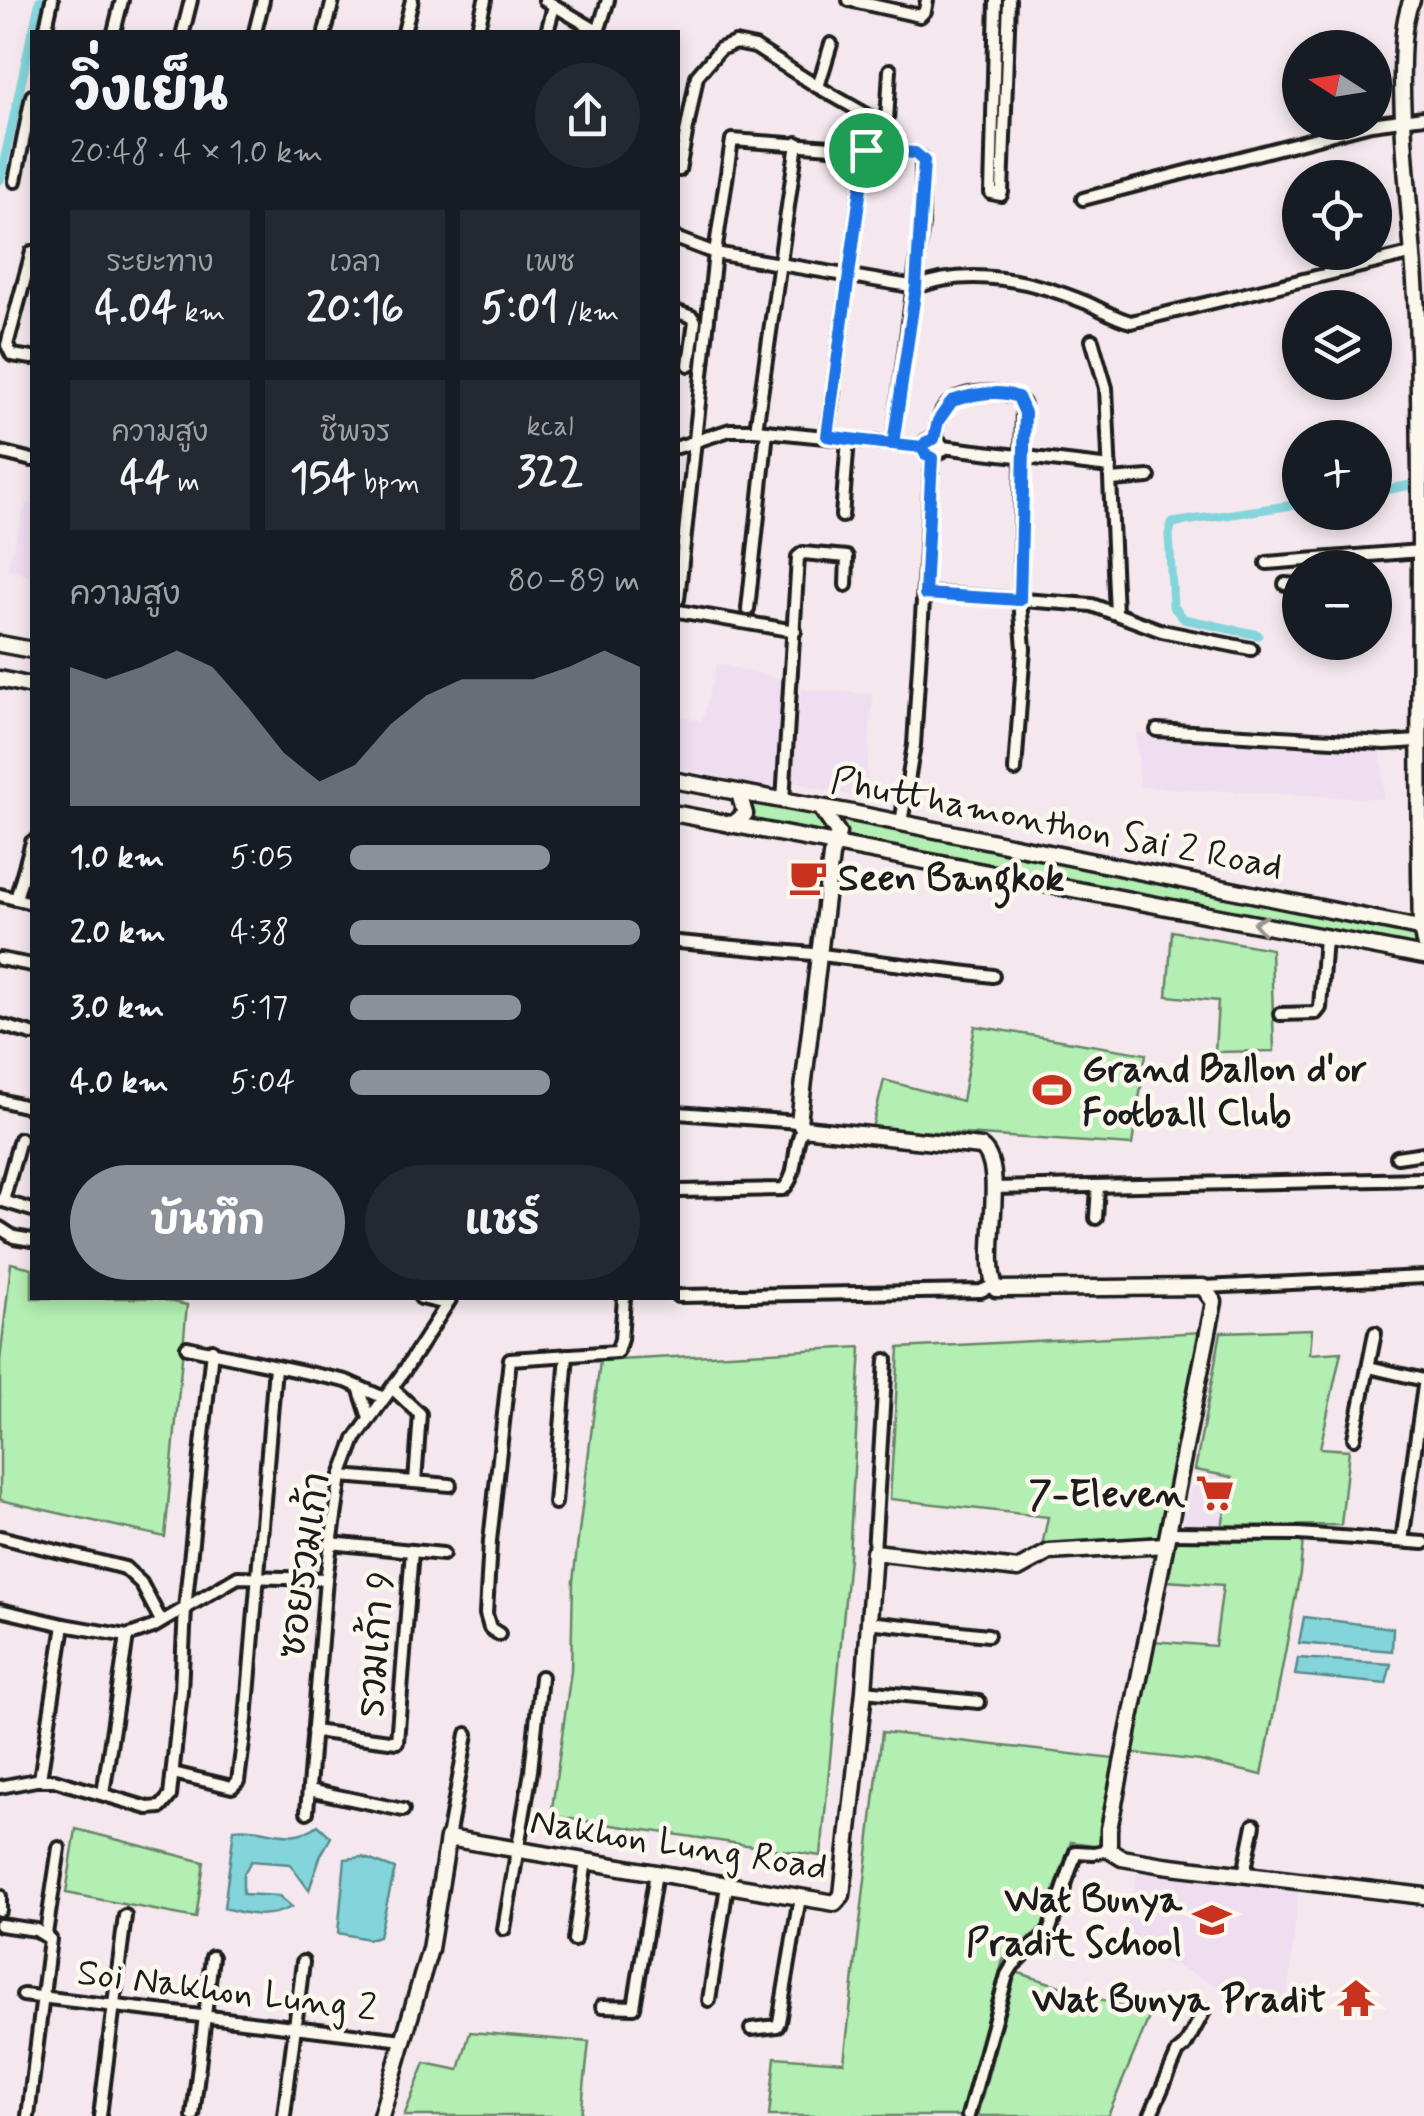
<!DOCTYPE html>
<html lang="th">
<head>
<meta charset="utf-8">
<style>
  :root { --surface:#171b24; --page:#242831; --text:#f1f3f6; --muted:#9ea1a6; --accent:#8c9099 }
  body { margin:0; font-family:Mynerve,"Playpen Sans Thai",sans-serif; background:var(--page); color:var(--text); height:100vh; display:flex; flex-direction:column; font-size:38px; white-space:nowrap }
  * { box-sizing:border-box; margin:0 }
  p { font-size:32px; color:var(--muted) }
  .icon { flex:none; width:55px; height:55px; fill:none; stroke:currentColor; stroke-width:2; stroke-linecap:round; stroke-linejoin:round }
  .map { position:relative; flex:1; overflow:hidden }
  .side { position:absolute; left:30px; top:30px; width:650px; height:1270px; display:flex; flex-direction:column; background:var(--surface); border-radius:0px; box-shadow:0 5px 15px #0003 }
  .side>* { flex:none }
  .needle { width:65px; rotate:282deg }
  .tools { position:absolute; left:1282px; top:30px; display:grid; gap:20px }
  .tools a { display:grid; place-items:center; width:110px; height:110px; border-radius:50%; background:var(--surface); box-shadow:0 5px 15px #0003; font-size:50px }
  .pin { position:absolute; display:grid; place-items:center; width:85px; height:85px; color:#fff; margin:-42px; border:5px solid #fff; border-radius:50%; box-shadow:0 2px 10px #0007 }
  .round { display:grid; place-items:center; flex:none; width:105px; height:105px; border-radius:52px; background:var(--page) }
  .summary { display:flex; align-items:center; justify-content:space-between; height:170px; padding:0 40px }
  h1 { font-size:55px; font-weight:700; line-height:75px }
  .stats { display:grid; grid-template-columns:repeat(3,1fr); gap:15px; height:170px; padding:10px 40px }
  .stats div { display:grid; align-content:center; border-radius:0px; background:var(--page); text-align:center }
  .stats b { font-size:42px; font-weight:700 }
  .stats small { font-size:28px; font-weight:400 }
  .stats p { font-size:28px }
  .chart { height:280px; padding:20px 40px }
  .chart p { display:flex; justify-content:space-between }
  .chart svg { width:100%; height:180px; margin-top:10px; fill:var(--accent); opacity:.7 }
  .action { display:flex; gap:20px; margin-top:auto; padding:20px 40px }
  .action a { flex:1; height:115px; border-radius:60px; background:var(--accent); color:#fff; font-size:40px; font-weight:700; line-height:115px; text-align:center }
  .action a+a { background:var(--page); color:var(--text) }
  ul { padding:0 40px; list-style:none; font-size:32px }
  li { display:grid; grid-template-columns:160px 120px 1fr; align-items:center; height:75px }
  li i { height:25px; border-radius:12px; background:var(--accent) }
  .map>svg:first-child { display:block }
  .built { fill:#efdef0 }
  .green { fill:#b3eeb3; stroke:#688568; stroke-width:2.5 }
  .water { fill:#83d5db; stroke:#5a8b8f; stroke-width:2.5 }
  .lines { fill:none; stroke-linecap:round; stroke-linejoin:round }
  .canal { stroke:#83d5db; stroke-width:9 }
  .street-casing { stroke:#1c1c1c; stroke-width:18 }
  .secondary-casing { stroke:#1c1c1c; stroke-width:21 }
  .street { stroke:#fbf7ec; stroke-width:10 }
  .secondary { stroke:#fbf7ec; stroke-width:14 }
  .oneway { stroke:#97948e }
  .route-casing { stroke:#fff; stroke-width:20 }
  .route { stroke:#1a73e8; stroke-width:12 }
  .labels { text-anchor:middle; stroke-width:9; stroke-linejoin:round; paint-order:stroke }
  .street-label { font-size:38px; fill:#1c1c1c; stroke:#fbf7ec }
  .poi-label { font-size:38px; font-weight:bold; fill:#1c1c1c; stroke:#fbf7ec; text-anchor:end }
</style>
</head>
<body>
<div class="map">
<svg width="1424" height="2116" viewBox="0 0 1424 2116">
  <rect width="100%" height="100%" fill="#f4e8ee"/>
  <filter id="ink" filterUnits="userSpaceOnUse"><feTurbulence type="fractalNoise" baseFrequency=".01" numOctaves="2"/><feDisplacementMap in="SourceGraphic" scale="20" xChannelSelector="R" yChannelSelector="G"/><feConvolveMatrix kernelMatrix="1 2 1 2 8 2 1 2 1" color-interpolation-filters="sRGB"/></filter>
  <g filter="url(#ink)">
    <g class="built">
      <polygon points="26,502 32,504 32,577 7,569"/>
      <polygon points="717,664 788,680 778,789 678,768 678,716 702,721"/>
      <polygon points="801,689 873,694 865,799 791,782"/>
      <polygon points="1136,733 1381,748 1384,799 1140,787"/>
      <polygon points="1195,1470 1232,1477 1222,1526 1183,1526"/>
      <polygon points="1138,1871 1299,1887 1286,2011 1216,1985 1175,1965 1122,1953"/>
    </g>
    <g class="green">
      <polygon points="752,803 825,817 832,833 824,836 752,821"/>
      <polygon points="838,817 1416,933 1420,951 846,838"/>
      <polygon points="1172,931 1271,949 1274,1051 1215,1052 1218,1001 1167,996"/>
      <polygon points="975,1026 1146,1054 1132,1145 872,1128 884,1080 962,1101"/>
      <polygon points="11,1263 32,1268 32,1298 156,1298 187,1305 165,1537 0,1500 0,1361"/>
      <polygon points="1312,1329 1310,1354 1341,1352 1320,1448 1349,1450 1341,1525 1222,1526 1232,1477 1195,1470 1221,1332"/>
      <polygon points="1203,1332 1160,1536 1042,1546 1048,1517 890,1499 899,1348"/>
      <polygon points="861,1347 849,1557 821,1856 551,1816 571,1671 573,1581 600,1361"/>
      <polygon points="1172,1539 1303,1539 1300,1573 1262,1775 1200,1761 1132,1753 1153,1641 1215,1646 1223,1585 1166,1581"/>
      <polygon points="882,1732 1114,1759 1099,1846 1071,1842 1042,1927 1003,1960 961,2116 769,2116 775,2057 844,2062"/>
      <polygon points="76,1829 204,1862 196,1918 66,1893"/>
      <polygon points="1016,1972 1150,2015 1108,2116 977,2116"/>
      <polygon points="470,2032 589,2042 581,2116 404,2116 425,2063 459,2070"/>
    </g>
    <g class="water">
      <polygon points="1304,1617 1393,1628 1392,1651 1299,1643"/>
      <polygon points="1298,1658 1391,1664 1386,1684 1295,1675"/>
      <path d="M318,1825L331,1837L320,1857L309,1890L290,1864L251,1861L243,1875V1894L279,1896L292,1907C268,1919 249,1915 224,1908L234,1829C267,1825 290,1846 318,1825Z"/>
      <polygon points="362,1857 395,1869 379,1936 368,1939 338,1933 345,1859"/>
    </g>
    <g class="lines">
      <g class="canal">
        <polyline points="33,32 40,0"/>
        <polyline points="0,180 32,33"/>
        <polyline points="1375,492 1421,483"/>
        <polyline points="1258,635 1184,619 1173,606 1169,534 1172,523 1300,504"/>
      </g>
      <g class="street-casing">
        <g id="street">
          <polyline points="545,0 599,32"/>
          <polyline points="849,0 920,16 925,11 927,0"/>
          <polyline points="996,0 991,193 1001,195 1002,192 1009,0"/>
          <polyline points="45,32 52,0"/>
          <polyline points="114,32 122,0"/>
          <polyline points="183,32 191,0"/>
          <polyline points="255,32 263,0"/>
          <polyline points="325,32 333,0"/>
          <polyline points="404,32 412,0"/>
          <polyline points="477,32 485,0"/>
          <polyline points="547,32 554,6"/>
          <polyline points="598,32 608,0"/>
          <polyline points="818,87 831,44"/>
          <polyline points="679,170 697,76 720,49 735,43 755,47 818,87 883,124 887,121 890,70"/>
          <polyline points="15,181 32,96"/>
          <polyline points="1083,199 1371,124 1424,117"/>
          <path d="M678,239L715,253L916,287C971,266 1034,281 1087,303C1101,309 1115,318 1131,322L1414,253"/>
          <polyline points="32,252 7,345 12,355 32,358"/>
          <polyline points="678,312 692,317 695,321 689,365"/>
          <polyline points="1092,340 1106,388 1116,613"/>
          <polyline points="756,430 797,143"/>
          <polyline points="827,436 866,149"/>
          <path d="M934,439C937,426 939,410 952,401C968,390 1011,388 1023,403L1020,600L1024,649L1015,770"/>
          <polyline points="678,447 730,430 756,430 923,447 926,441 934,439 940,443 942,451 932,457 926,455 923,447"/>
          <polyline points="942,447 1110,467"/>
          <polyline points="0,452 32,460"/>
          <polyline points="1111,480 1149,477"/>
          <polyline points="842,516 848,439"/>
          <polyline points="1267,563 1420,551"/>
          <polyline points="1285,584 1300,585"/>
          <polyline points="925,593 1092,605 1162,631 1251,649"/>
          <polyline points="678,599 715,253 732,140 915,153 922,158 922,224 893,444"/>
          <polyline points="748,609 767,431"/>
          <polyline points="678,611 795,631"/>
          <polyline points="1157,730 1385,743 1418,741"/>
          <polyline points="783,801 798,557 803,553 847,557 846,585"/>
          <polyline points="901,823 914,745 932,457"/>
          <polyline points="0,895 32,903"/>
          <polyline points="16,899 32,842"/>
          <polyline points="678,942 813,954 993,976"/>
          <polyline points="0,959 32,965"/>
          <polyline points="1280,1014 1316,1013 1320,1008 1325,937"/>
          <polyline points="0,1025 32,1034"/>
          <polyline points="0,1100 32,1108"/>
          <polyline points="678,1113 799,1122"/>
          <polyline points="1397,1157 1424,1153"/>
          <polyline points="993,1188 1424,1179"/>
          <path d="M678,1191L783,1189C799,1175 792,1146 803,1128"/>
          <polyline points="0,1200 32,1210"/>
          <polyline points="3,1201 20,1139"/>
          <polyline points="1096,1218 1098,1187"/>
          <polyline points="0,1228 14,1237 32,1240"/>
          <polyline points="1203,1287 1424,1277"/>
          <polyline points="678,1296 981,1291 994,1285"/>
          <polyline points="421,1298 447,1304"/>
          <polyline points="187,1347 346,1381 384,1398"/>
          <polyline points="1369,1367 1424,1380"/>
          <polyline points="359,1387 369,1418"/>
          <polyline points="392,1388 420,1414 415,1482"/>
          <polyline points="1354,1438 1375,1333"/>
          <polyline points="341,1476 450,1485"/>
          <polyline points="555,1503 567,1355"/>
          <polyline points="1168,1533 1299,1534 1424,1543"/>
          <polyline points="0,1537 125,1568 141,1583 161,1621"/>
          <polyline points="1402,1541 1424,1386"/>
          <polyline points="330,1543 443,1554"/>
          <polyline points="874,1552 886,1360"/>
          <polyline points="0,1610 64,1625 127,1636 153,1627 238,1577 326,1579"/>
          <polyline points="868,1622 988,1635"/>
          <polyline points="499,1634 490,1628 486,1614 490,1541 510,1359 617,1352 621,1339 624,1298"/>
          <polyline points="864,1691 979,1702"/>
          <polyline points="313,1731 397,1742 412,1551"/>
          <polyline points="173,1773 232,1787 238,1781 246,1720 275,1367"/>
          <polyline points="40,1779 64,1625"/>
          <polyline points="0,1787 36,1780 54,1780 148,1808 161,1807 170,1796 181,1691 185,1609 212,1350"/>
          <polyline points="309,1790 403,1810"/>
          <polyline points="103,1794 127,1636"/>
          <polyline points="307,1812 326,1579 341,1476 355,1439 404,1371 451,1298"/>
          <polyline points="448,1838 467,1734"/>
          <polyline points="1244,1874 1254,1825"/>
          <polyline points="0,1896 0,1910"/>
          <polyline points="0,1925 36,1930 50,1939 28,2116"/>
          <polyline points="504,1929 531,1771 541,1677"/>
          <polyline points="46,1934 59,1848"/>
          <polyline points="574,1940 586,1861"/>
          <polyline points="23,1995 403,2040"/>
          <polyline points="709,2000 727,1886"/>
          <polyline points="602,2006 634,2007 656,1873"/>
          <polyline points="751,2029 777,2026 779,2022 800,1897"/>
          <polyline points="100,2116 125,1916"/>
          <polyline points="193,2116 212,1957"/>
          <polyline points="284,2116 303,1962"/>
          <polyline points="968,2116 1007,1975 1013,1965 1049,1932 1076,1852 1094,1853 1109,1850"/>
          <polyline points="1150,2116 1178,2052 1185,2046 1204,2011"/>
        </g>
      </g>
      <g class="secondary-casing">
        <g id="secondary">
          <path d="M1412,0C1395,29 1404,143 1407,180C1410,225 1415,270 1417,316C1424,520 1416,724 1421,928L1424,942"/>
          <polyline points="0,644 32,650"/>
          <polyline points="0,679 32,686"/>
          <polyline points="678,781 852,813 1424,929"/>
          <path d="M821,808L838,833L831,856L799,1122L803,1128L981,1147C1009,1167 980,1255 996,1289L1203,1287L1214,1302L1109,1829V1850L1122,1858L1163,1865L1424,1896"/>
          <polyline points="678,814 1424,956"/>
          <polyline points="732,825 745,814 739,793"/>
          <polyline points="381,2116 430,1949 448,1838 835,1903 842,1895 864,1691 874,1552 1018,1569 1049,1552 1165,1545"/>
        </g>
      </g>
      <use href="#street" class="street"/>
      <use href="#secondary" class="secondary"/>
    </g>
    <defs><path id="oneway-chevron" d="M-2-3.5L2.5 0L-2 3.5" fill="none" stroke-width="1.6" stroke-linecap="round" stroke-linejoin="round" transform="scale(2.5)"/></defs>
    <use class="oneway" href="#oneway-chevron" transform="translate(1260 924) rotate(-169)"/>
  </g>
  <g class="lines" filter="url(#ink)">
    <g class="route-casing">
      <path id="route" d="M866,150L915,153L924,161L916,287L893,444L923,447L926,455L932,458L925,594L1020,600L1025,413L1018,397C997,389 973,394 952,401L938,421L934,439L926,442L923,447C891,444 859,441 827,436L866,150"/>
    </g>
    <use href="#route" class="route"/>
  </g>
  <defs>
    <g id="cafe-bare" transform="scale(3)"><path d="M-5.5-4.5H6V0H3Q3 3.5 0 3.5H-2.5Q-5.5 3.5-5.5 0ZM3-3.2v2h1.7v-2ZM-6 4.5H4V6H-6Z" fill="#c8321e" stroke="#fbf7ec" stroke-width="2.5" paint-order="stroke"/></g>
    <g id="stadium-bare" transform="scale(3)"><path d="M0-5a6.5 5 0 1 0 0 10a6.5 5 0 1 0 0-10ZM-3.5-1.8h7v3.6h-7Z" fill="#c8321e" stroke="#fbf7ec" stroke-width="2.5" paint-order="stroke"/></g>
    <g id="supermarket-bare" transform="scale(3)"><path d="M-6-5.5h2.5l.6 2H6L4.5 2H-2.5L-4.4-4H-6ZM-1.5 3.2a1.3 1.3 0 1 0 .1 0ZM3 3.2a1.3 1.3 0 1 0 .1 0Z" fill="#c8321e" stroke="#fbf7ec" stroke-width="2.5" paint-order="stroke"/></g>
    <g id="school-bare" transform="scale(3)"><path d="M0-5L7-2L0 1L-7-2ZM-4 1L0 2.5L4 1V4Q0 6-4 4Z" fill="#c8321e" stroke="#fbf7ec" stroke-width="2.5" paint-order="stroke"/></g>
    <g id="temple-bare" transform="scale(3)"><path d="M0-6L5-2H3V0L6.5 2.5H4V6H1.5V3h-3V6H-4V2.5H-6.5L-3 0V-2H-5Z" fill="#c8321e" stroke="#fbf7ec" stroke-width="2.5" paint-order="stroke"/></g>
  </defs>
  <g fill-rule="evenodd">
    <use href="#cafe-bare" x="808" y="877"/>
    <use href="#stadium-bare" x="1052" y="1090"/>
    <use href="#supermarket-bare" x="1215" y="1493"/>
    <use href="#school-bare" x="1212" y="1920"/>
    <use href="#temple-bare" x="1356" y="1998"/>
  </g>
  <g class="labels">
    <g class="street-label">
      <text transform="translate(1057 822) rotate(11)" y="13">Phutthamonthon Sai 2 Road</text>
      <text transform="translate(303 1565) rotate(-82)" y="13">ซอยรวมเก้า</text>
      <text transform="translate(375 1644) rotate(-86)" y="13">รวมเก้า 9</text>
      <text transform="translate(679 1843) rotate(9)" y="13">Nakhon Lung Road</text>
      <text transform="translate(227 1989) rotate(7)" y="13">Soi Nakhon Lung 2</text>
    </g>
    <g class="poi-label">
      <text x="838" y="890" text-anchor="start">Seen Bangkok</text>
      <text x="1082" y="1081" text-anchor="start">Grand Ballon d'or<tspan x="1082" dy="44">Football Club</tspan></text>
      <text x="1185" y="1506">7-Eleven</text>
      <text x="1182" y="1911">Wat Bunya<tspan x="1182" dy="44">Pradit School</tspan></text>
      <text x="1326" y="2011">Wat Bunya Pradit</text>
    </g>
  </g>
</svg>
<div class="tools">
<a><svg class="needle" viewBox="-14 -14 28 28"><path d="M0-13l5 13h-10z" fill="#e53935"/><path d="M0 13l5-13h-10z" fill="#9ea1a6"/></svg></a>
<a><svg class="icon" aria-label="locate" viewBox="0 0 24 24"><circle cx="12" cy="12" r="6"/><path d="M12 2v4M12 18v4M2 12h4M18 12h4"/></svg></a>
<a><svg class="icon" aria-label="layers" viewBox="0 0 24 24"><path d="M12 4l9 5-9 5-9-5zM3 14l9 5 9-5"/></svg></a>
<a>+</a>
<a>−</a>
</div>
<div class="pin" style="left:866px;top:150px;background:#1e9e55"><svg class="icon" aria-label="arrive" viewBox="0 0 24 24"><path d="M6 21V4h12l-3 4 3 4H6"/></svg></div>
<section class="side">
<div class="summary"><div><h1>วิ่งเย็น</h1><p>20:48 · 4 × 1.0 km</p></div><a class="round"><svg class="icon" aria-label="share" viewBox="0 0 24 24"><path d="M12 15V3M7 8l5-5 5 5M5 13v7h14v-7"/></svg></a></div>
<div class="stats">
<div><p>ระยะทาง</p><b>4.04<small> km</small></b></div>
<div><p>เวลา</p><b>20:16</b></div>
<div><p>เพซ</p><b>5:01<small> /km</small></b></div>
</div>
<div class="stats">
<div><p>ความสูง</p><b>44<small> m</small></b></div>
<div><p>ชีพจร</p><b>154<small> bpm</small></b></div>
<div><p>kcal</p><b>322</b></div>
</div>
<div class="chart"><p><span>ความสูง</span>80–89 m</p>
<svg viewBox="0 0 160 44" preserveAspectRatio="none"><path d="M0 44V10L10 13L20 10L30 6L40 10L50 20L60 31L70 38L80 34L90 24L100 17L110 13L120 13L130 13L140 10L150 6L160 10V44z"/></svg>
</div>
<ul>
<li><b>1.0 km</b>5:05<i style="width:69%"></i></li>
<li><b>2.0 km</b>4:38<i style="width:100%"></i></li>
<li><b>3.0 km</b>5:17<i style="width:59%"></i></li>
<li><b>4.0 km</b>5:04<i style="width:69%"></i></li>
</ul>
<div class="action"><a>บันทึก</a><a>แชร์</a></div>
</section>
</div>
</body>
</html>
